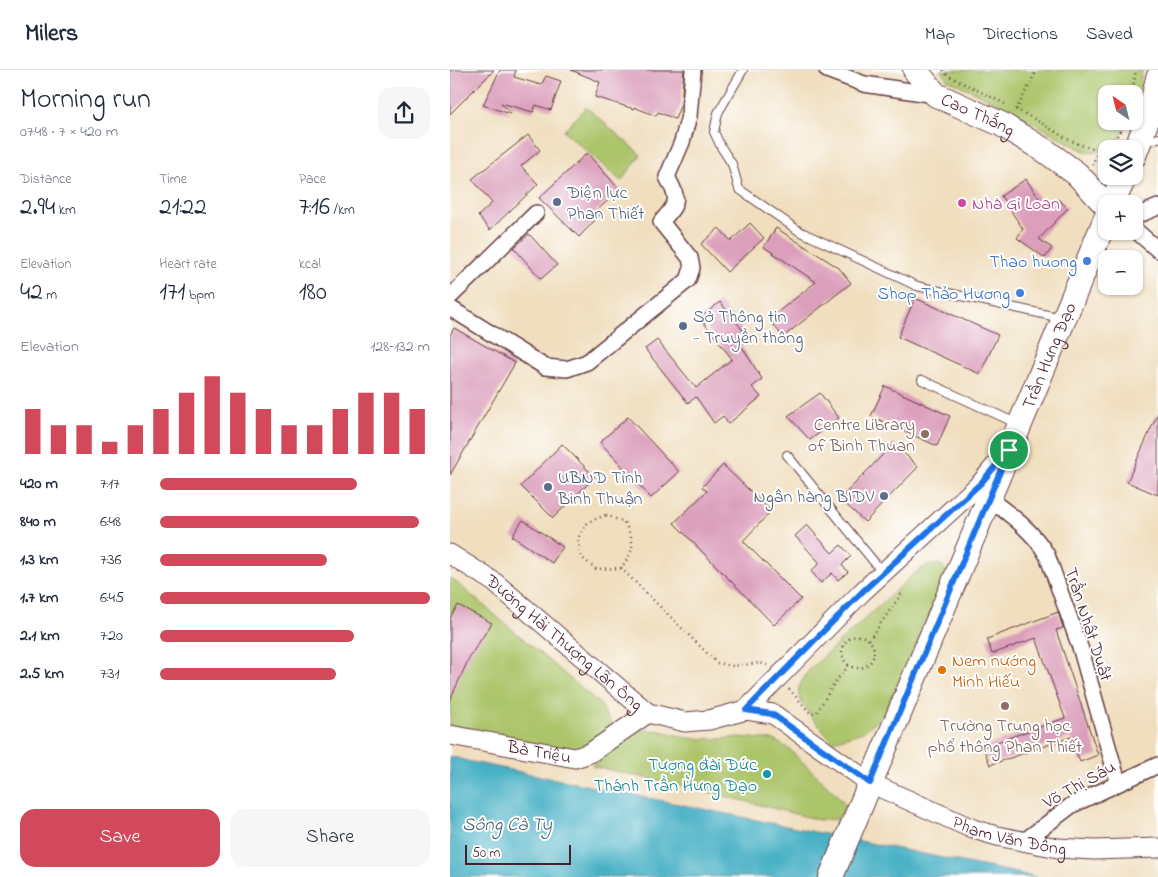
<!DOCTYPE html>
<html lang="en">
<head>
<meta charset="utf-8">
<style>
  :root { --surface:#fff; --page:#f6f6f7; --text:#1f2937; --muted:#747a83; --line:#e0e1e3; --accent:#d1495b }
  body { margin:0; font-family:"Indie Flower",sans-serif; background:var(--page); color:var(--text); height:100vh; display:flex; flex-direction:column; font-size:19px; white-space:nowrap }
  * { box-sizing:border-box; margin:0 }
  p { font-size:16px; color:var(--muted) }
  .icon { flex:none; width:28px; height:28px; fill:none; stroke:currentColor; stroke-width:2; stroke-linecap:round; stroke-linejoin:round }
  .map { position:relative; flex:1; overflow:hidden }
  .panel { display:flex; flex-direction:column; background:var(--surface); width:450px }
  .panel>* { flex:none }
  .needle { width:32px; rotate:325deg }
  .controls { position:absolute; left:648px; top:15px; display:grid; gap:10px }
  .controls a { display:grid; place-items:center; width:45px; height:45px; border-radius:10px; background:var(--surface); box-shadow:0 1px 4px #0004; font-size:25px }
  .scale { position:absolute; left:15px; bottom:12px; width:106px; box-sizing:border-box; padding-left:5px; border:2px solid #4a1f2b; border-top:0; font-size:14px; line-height:18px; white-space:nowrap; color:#4a1f2b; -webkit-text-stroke:4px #fff; paint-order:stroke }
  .pin { position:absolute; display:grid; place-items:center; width:42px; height:42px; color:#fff; margin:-21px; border:2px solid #fff; border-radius:50%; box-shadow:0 1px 5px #0007 }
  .round { display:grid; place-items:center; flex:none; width:52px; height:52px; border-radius:15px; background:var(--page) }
  .headline { display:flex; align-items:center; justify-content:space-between; height:85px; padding:0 20px }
  h1 { font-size:28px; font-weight:600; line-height:38px }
  .stats { display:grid; grid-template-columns:repeat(3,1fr); gap:8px; height:85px; padding:5px 20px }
  .stats div { display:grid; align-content:center }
  .stats b { font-size:25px; font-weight:600 }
  .stats small { font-size:14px; font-weight:400 }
  .stats p { font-size:14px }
  .chart { height:140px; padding:10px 20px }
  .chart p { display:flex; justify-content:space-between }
  .chart svg { width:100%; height:90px; margin-top:5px; stroke:var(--accent); stroke-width:6 }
  .cta { display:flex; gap:10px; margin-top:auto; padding:10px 20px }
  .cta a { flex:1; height:58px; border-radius:15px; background:var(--accent); color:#fff; font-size:20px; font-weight:600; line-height:58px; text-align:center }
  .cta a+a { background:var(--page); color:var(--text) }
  ul { padding:0 20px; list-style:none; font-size:16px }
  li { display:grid; grid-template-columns:80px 60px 1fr; align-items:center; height:38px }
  li i { height:12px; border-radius:6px; background:var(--accent) }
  header { display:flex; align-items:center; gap:30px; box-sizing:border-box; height:70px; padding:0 25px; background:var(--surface); border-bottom:1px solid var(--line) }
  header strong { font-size:24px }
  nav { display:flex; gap:28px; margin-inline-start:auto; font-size:18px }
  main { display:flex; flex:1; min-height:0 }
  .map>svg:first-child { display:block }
  .green { fill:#acc56b; stroke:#7b724b }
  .water { fill:#46b0c5; stroke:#486878 }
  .building { fill:#db9fbb }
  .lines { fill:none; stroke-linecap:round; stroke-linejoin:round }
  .service-casing { stroke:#633c41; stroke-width:10 }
  .minor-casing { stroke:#633c41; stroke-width:18 }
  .tertiary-casing { stroke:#633c41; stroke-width:21 }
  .primary-casing { stroke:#633c41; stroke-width:26 }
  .path { stroke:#633c41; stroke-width:2.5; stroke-dasharray:1 4; stroke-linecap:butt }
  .service { stroke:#fff; stroke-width:8 }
  .minor { stroke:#fff; stroke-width:15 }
  .tertiary { stroke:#fff; stroke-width:19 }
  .primary { stroke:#fff; stroke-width:24 }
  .route-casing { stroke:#fff; stroke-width:10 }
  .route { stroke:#1a73e8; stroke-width:6 }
  .service-dot { fill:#5c6f8a; stroke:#fff; stroke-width:2 }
  .hotel-dot { fill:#d1479c; stroke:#fff; stroke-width:2 }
  .shop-dot { fill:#3f7fe0; stroke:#fff; stroke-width:2 }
  .education-dot { fill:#8d6e63; stroke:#fff; stroke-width:2 }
  .food-dot { fill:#e8710a; stroke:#fff; stroke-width:2 }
  .culture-dot { fill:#0f9aa8; stroke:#fff; stroke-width:2 }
  .labels { text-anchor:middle; stroke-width:4; stroke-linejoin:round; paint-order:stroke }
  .street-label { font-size:18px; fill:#4a1f2b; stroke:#fff }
  .service-label { font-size:18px; fill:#4e5e75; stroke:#fff; text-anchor:start }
  .hotel-label { font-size:18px; fill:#b23c85; stroke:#fff; text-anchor:start }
  .shop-label { font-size:18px; fill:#366cbe; stroke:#fff; text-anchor:end }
  .education-label { font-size:18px; fill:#785e54; stroke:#fff; text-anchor:end }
  .food-label { font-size:18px; fill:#c56008; stroke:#fff; text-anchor:start }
  .culture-label { font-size:18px; fill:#0d838f; stroke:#fff; text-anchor:end }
  .water-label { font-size:19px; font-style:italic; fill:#486070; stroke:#fff }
</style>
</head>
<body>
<header>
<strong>Milers</strong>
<nav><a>Map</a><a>Directions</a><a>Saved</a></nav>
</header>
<main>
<section class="panel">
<div class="headline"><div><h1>Morning run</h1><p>07:48 · 7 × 420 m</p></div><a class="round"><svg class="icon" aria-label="share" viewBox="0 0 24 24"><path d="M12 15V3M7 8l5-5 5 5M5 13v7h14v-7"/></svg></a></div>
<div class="stats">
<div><p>Distance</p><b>2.94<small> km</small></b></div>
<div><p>Time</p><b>21:22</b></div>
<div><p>Pace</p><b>7:16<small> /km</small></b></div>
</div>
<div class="stats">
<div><p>Elevation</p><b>42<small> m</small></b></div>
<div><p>Heart rate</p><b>171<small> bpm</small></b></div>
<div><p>kcal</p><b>180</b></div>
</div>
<div class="chart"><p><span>Elevation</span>128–132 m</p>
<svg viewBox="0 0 160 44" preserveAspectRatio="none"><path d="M5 44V22M15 44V30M25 44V30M35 44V38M45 44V30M55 44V22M65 44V14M75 44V6M85 44V14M95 44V22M105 44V30M115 44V30M125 44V22M135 44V14M145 44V14M155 44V22"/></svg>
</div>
<ul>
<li><b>420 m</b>7:17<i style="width:73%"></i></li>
<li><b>840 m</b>6:48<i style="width:96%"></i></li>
<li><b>1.3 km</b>7:36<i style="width:62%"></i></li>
<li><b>1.7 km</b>6:45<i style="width:100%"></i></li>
<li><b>2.1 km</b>7:20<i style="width:72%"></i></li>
<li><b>2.5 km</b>7:31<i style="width:65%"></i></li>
</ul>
<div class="cta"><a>Save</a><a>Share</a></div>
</section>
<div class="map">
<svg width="708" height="807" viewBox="0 0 708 807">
  <rect width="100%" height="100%" fill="#fff"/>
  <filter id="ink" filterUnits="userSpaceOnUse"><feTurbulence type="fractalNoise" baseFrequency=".02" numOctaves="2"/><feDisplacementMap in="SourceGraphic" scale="10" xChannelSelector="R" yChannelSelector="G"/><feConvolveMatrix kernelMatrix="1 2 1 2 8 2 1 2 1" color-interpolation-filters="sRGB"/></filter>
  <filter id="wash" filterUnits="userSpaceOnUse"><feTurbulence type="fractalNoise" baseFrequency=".0096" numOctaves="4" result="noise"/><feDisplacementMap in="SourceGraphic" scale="20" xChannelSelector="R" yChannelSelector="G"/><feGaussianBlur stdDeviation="1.12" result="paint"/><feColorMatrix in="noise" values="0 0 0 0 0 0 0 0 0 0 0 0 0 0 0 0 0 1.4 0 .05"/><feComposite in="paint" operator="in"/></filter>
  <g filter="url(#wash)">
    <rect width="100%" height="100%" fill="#f0debe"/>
    <g class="green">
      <polygon points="490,0 692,0 690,16 684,36 684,24 656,24 656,51 679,51 669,70 657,78 646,82 634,81 547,33 497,9"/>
      <polygon points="136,37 191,85 171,111 114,61"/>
      <path d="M490,494L497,501L493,516L433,645L413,662L383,671C374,661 344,632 349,618C351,611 356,605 359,600L465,503L477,495Z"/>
      <polygon points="0,507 150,634 161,653 147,678 113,680 0,657"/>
      <polygon points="191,659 210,661 239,668 270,669 288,667 324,670 339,679 387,725 396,736 388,749 369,750 259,722 142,696"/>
    </g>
    <polygon class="water" points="0,686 17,691 586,807 0,807"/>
    <g id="blocks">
      <g class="building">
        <polygon points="0,0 44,0 0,44"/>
        <polygon points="50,0 66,0 64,7 91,15 96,6 111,11 101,40 86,35 83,42 51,33 61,44 33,35"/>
        <polygon points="121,0 234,0 231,34 225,49 208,42 206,46 184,37 184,39 145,27 150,12"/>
        <polygon points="78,65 90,80 71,96 88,114 40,160 28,146 42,133 22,109"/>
        <polygon points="137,83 170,120 146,141 150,145 129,167 89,128"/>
        <polygon points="576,109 597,140 608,129 618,138 589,169 602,178 595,188 567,168 573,159 551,126"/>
        <polygon points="300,153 314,168 277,202 251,174 269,158 281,171"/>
        <polygon points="326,158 389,198 401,213 333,267 319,249 366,212 314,177"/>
        <polygon points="79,164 107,195 91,209 64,178"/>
        <polygon points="465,228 548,265 530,304 448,267"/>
        <polygon points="270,232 299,268 291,275 312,309 302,317 311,327 278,354 273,346 264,353 246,327 238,333 195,279 207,270 246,318 282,289 250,248"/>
        <polygon points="4,258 65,293 0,405 0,265"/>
        <polygon points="435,316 500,346 487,376 421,346"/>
        <polygon points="370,323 389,348 360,370 338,346"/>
        <polygon points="708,343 708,425 677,412"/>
        <polygon points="178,347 229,402 201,428 150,372"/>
        <polygon points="444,373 468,397 415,452 390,429"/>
        <polygon points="112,374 145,407 103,448 71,416"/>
        <polygon points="273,395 321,441 293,471 351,529 324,555 224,453 257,421 252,417"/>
        <polygon points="73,450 113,477 102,493 62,466"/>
        <polygon points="357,455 382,483 391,475 401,486 392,495 398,502 388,510 382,503 371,513 361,501 370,493 345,466"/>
        <polygon points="8,535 42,553 20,586 0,630 0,548"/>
        <polygon points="608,542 613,558 606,560 648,685 630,692 621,667 540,695 533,677 615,648 586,568 542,584 537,569"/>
      </g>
    </g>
  </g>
  <g filter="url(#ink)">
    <use href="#blocks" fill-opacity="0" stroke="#633c41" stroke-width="1"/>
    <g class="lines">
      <g class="service-casing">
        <g id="service">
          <polyline points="293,0 268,43 264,62 271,77 282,94 289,119 349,161 467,216 611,248"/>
          <polyline points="693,73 708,68"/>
          <polyline points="472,310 568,354"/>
          <polyline points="337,385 433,503"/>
        </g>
      </g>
      <g class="minor-casing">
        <g id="minor">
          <polyline points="377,0 414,14 486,25"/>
          <polyline points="684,143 691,144 708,137"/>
          <polyline points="684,159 708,180"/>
          <polyline points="0,227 86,143"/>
          <path d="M0,238L95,297L117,299L137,292L238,210L242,198L240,188L211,152C228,133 230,130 217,107L232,72L239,46L243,0"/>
          <path d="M539,429C560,444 584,462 597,485L631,580L668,712"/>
          <polyline points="573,772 622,735 708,695"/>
        </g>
      </g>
      <g class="tertiary-casing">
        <g id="tertiary">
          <path id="s1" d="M0,484L44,512L198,643L235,652L259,650L296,640L323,644L420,713L523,759L547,766L608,778L644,780L708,778"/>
          <polyline points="296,640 412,522 531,413 550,390"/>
          <path id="s2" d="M0,665L125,688L140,683L198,643"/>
        </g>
      </g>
      <g class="primary-casing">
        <g id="primary">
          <path id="s3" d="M465,0L486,25L551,54L597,82L627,104L656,135"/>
          <polyline points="684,86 701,39 708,8"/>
          <polyline points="662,134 675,106"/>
          <path id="s4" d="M381,807L656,148"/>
        </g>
      </g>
      <g class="path">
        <polyline points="493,0 497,5 557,35"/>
        <polyline points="682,24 686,0"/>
        <path d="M566,39C576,45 587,50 596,56C624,73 659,98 674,51"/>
        <polyline points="566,40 587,0"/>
        <polyline points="642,95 650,78"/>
        <path d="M156,445L174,452C185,472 186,478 171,498L146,499L131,487L128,468L138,452Z"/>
        <polyline points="171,498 267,593 283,596 310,593 317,595"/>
        <circle cx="408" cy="582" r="16"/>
        <polyline points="419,570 452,523"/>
        <polyline points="339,619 361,644 367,642 385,612 399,595"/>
      </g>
      <use href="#service" class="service"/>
      <use href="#minor" class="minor"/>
      <use href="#tertiary" class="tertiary"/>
      <use href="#primary" class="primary"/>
    </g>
  </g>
  <g class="lines" filter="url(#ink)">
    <g class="route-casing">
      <polygon id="route" points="559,380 420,713 322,644 296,640 412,522 531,413"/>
    </g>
    <use href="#route" class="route"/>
  </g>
  <g class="service-dot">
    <circle cx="107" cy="132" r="5"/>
    <circle cx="233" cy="256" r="5"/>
    <circle cx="98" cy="417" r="5"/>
    <circle cx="434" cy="426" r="5"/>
  </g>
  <circle class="hotel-dot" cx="512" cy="133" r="5"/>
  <g class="shop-dot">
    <circle cx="637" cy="191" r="5"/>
    <circle cx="570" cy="223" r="5"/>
  </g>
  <g class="education-dot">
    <circle cx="475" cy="364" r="5"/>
    <circle cx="555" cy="636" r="5"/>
  </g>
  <circle class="food-dot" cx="492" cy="600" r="5"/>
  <circle class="culture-dot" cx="317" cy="704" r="5"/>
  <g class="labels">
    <g class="street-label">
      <text dy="6" stroke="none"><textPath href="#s3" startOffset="79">Cao Thắng</textPath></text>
      <text dy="6" stroke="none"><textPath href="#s4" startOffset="565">Trần Hưng Đạo</textPath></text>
      <text transform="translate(639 554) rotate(72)" y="6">Trần Nhật Duật</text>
      <text dy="6" stroke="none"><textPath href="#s1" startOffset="145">Đường Hải Thượng Lãn Ông</textPath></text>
      <text dy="6" stroke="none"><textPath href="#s2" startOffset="91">Bà Triệu</textPath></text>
      <text transform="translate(629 714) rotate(-29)" y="6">Võ Thị Sáu</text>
      <text dy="6" stroke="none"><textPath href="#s1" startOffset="651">Phạm Văn Đồng</textPath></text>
    </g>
    <g class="service-label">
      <text x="117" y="128">Điện lực<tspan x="117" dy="21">Phan Thiết</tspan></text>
      <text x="243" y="252">Sở Thông tin<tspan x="243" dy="21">- Truyền thông</tspan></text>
      <text x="108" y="413">UBND Tỉnh<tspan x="108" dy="21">Bình Thuận</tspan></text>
      <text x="424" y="432" text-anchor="end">Ngân hàng BIDV</text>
    </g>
    <g class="hotel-label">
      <text x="522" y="139">Nhà Gì Loan</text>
    </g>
    <g class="shop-label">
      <text x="627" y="197">Thao huong</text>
      <text x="560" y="229">Shop Thảo Hương</text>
    </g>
    <g class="education-label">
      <text x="465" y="360">Centre Library<tspan x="465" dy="21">of Binh Thuan</tspan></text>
      <text x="555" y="661" text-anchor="middle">Trường Trung học<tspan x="555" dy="21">phổ thông Phan Thiết</tspan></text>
    </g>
    <g class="food-label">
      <text x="502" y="596">Nem nướng<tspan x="502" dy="21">Minh Hiếu</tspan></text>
    </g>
    <g class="culture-label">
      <text x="307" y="700">Tượng đài Đức<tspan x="307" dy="21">Thánh Trần Hưng Đạo</tspan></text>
    </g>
    <g class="water-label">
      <text x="57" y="760">Sông Cà Ty</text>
    </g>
  </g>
</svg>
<div class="controls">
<a><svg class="needle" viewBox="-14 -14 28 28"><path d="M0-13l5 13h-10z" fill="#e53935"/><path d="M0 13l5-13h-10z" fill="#747a83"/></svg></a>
<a><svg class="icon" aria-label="layers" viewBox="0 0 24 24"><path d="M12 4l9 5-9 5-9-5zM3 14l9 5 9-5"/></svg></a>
<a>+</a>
<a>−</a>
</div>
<div class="scale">50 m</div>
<div class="pin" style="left:559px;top:380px;background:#1e9e55"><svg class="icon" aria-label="arrive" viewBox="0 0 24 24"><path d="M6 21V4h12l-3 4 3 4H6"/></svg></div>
</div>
</main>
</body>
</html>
